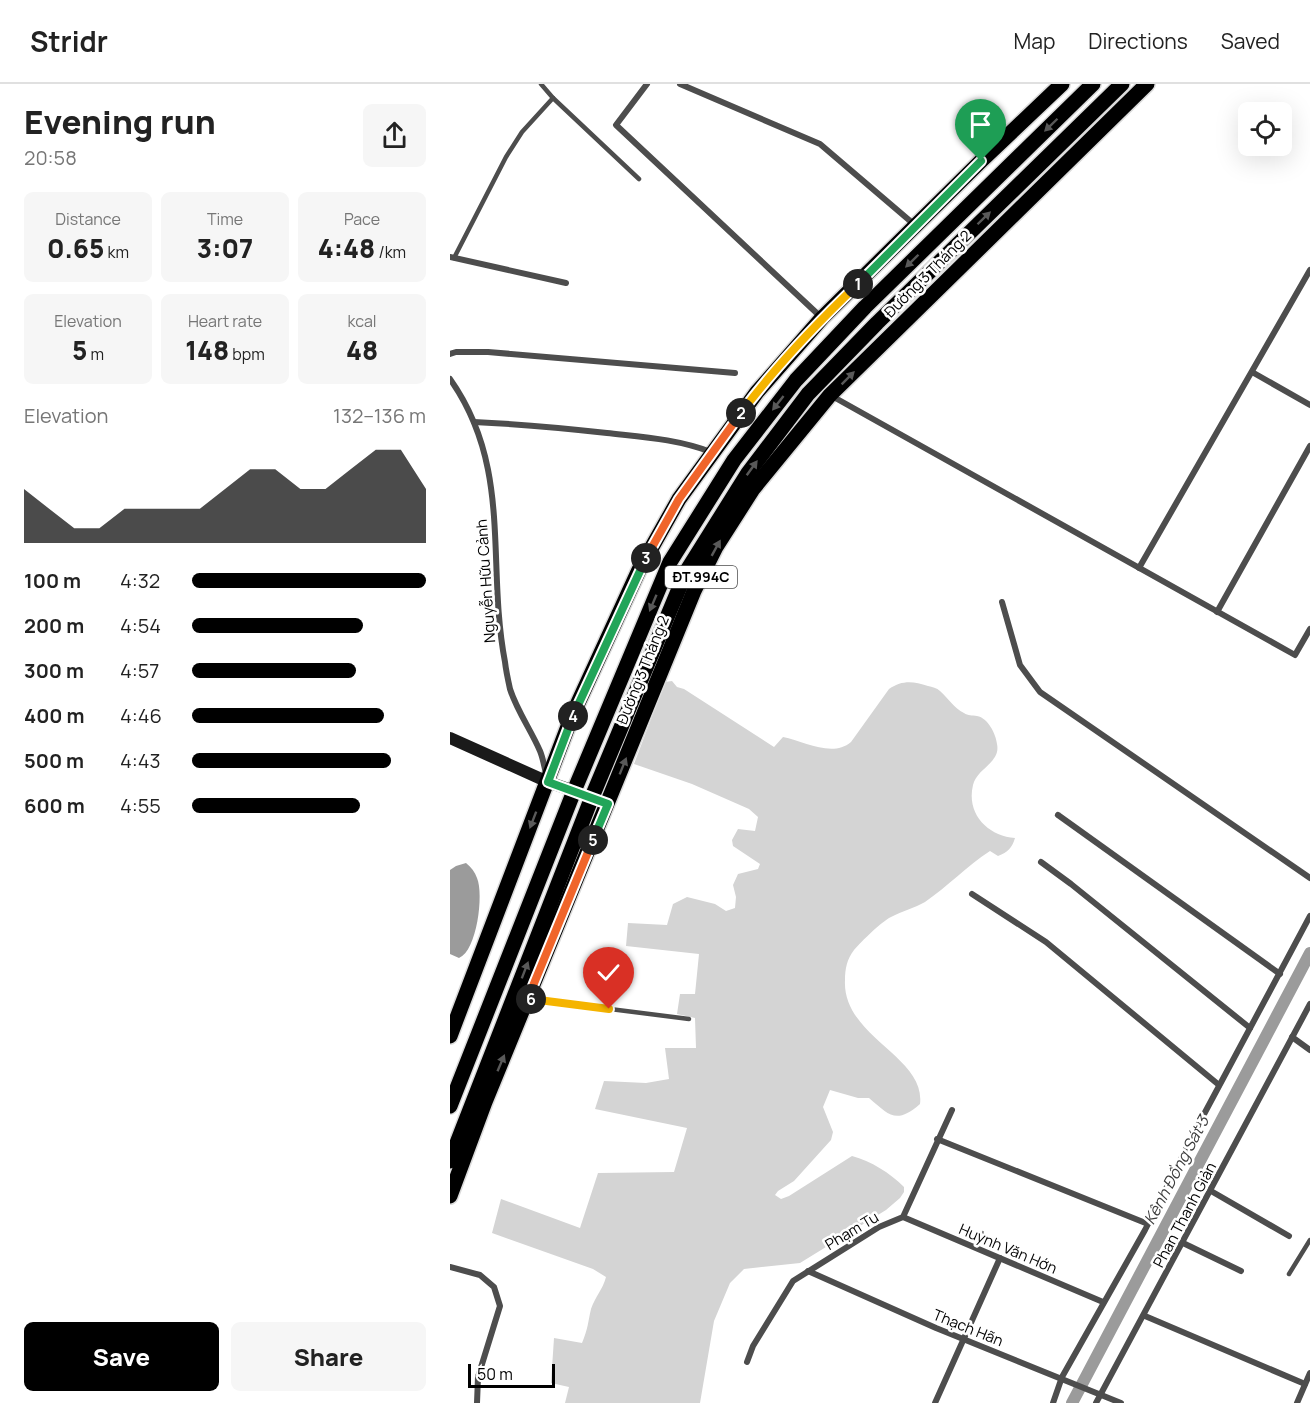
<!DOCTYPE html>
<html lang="en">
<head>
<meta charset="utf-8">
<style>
  :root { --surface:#fff; --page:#f6f6f6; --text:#222; --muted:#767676; --line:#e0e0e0; --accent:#000 }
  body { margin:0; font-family:Manrope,sans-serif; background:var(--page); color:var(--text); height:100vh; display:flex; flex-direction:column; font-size:22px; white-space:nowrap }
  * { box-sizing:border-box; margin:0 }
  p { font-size:20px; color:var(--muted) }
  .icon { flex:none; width:33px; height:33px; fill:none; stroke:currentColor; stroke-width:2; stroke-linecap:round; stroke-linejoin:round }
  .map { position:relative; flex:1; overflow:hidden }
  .side { display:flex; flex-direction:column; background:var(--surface); width:450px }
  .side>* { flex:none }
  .buttons { position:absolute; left:788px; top:18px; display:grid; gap:12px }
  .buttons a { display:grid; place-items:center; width:54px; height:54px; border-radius:9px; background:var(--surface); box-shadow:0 6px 24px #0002; font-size:30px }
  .scale { position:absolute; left:18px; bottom:15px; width:87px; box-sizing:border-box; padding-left:6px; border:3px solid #000; border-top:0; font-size:16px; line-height:21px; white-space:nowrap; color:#000; -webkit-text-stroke:4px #fff; paint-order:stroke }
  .pin { position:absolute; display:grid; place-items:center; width:51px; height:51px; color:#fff; margin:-62px -26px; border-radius:50% 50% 50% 0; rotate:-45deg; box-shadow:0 0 6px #0007 }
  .pin .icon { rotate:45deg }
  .km { position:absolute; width:30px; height:30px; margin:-15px; border-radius:50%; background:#222; color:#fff; font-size:16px; line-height:30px; text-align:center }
  .round { display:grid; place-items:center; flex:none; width:63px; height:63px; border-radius:9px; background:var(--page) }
  .overview { display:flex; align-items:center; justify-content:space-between; height:102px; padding:0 24px }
  h1 { font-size:33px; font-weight:800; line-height:45px }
  .stats { display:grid; grid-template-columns:repeat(3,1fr); gap:9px; height:102px; padding:6px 24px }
  .stats div { display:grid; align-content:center; border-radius:9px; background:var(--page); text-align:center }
  .stats b { font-size:26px; font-weight:800 }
  .stats small { font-size:16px; font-weight:400 }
  .stats p { font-size:16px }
  .chart { height:168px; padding:12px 24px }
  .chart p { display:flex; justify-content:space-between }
  .chart svg { width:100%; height:108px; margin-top:6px; fill:var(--accent); opacity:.7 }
  .button { display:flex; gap:12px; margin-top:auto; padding:12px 24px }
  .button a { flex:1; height:69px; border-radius:9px; background:var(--accent); color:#fff; font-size:24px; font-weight:800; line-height:69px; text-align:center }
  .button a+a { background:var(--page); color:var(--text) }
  ul { padding:0 24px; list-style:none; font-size:20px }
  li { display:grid; grid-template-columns:96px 72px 1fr; align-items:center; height:45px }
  li i { height:15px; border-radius:8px; background:var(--accent) }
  header { display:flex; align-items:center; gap:36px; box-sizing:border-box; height:84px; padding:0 30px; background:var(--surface); border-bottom:2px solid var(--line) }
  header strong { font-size:28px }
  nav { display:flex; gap:33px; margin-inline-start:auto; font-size:21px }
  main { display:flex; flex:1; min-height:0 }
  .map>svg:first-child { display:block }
  .green { fill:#d4d4d4 }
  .water { fill:#9b9b9b }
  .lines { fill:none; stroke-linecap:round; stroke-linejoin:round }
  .canal { stroke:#9b9b9b; stroke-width:12 }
  .primary-casing { stroke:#dbdbdb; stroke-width:18 }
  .lane { stroke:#4d4d4d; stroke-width:4.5 }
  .street { stroke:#4d4d4d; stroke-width:6 }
  .secondary { stroke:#1a1a1a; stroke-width:12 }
  .primary { stroke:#000; stroke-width:15 }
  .oneway { fill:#595959 }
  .split-1-casing { stroke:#fff; stroke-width:12 }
  .split-2-casing { stroke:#fff; stroke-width:12 }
  .split-3-casing { stroke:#fff; stroke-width:12 }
  .split-4-casing { stroke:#fff; stroke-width:12 }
  .split-5-casing { stroke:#fff; stroke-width:12 }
  .split-6-casing { stroke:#fff; stroke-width:12 }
  .split-7-casing { stroke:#fff; stroke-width:12 }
  .split-1 { stroke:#22a559; stroke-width:8 }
  .split-2 { stroke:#f5b400; stroke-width:8 }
  .split-3 { stroke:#f0652b; stroke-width:8 }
  .split-4 { stroke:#22a559; stroke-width:8 }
  .split-5 { stroke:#22a559; stroke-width:8 }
  .split-6 { stroke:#f0652b; stroke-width:8 }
  .split-7 { stroke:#f5b400; stroke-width:8 }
  .labels { text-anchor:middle; stroke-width:5; stroke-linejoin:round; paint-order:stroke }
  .shield { fill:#fff; stroke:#4c4c4c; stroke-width:1.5 }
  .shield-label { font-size:14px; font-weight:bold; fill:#000 }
  .street-label { font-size:15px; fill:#000; stroke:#fff }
  .water-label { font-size:16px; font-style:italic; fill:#3c3c3c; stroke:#fff }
</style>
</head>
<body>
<header>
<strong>Stridr</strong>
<nav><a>Map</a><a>Directions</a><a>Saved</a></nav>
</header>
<main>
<section class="side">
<div class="overview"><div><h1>Evening run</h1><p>20:58</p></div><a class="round"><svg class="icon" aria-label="share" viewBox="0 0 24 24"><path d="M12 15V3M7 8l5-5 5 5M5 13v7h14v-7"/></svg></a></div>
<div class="stats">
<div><p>Distance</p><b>0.65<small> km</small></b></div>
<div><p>Time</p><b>3:07</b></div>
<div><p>Pace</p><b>4:48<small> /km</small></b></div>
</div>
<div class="stats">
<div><p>Elevation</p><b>5<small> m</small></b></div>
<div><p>Heart rate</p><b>148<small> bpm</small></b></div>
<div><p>kcal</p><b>48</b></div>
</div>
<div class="chart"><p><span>Elevation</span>132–136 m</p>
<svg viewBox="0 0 160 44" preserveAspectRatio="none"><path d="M0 44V22L10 30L20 38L30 38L40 30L50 30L60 30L70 30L80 22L90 14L100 14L110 22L120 22L130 14L140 6L150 6L160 22V44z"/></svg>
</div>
<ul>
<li><b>100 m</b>4:32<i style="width:100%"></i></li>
<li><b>200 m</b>4:54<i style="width:73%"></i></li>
<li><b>300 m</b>4:57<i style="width:70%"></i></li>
<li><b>400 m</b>4:46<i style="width:82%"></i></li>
<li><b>500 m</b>4:43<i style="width:85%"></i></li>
<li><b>600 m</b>4:55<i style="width:72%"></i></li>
</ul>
<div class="button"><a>Save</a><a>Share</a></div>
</section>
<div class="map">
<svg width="860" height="1319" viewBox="0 0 860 1319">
  <rect width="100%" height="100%" fill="#fff"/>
  <path class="green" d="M222,597L227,603L234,605L324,663L333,653C354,657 382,674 401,658L439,605C452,596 463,597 478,602C482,603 487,604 490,607C498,614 504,624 514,629C518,632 522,631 527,632C538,634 546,650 547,660C551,679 527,684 523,701C516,730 538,752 565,754C562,764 558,768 548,772L540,767C517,782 498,802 475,818C465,824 452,827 441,833C431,838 412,857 404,866C397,875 395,885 395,896C392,953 476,972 470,1020C446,1041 439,1031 419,1014H408L380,1006L373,1023L383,1048L381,1056L344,1097L328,1107L325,1111L331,1115L339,1112L402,1072C421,1077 440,1089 454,1103V1108L450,1114L436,1126L350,1179L294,1185L280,1199L264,1237L250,1319H115L119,1303L101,1299L104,1254L132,1259C138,1245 138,1238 141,1225C145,1213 153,1205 156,1193L143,1185L42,1149L51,1115L130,1144L148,1089L224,1088L237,1044L145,1025L154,997L196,999L219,995L215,964H246L245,934L227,930L230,910H245L249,870L176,862L178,839L217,841L223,820L237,813L265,820L276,827L285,824L286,813L283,801L288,790L308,785L310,780L283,762L282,756L288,745L305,747L308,733L299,725L242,700L184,680L215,598Z"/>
  <path class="water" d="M16,779C21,783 25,788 27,794C34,810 27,867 9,874L0,870V786L6,782Z"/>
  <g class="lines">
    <polyline class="canal" points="622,1319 860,869"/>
    <g class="primary-casing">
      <g id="primary">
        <polyline points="0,952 122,632 189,486 229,415 307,308 372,234 531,77 612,0"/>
        <polyline points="0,1022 124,707 220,478 284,376 346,296 415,223 643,0"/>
        <polyline points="0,1077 142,713 236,488 298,389 358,310 427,239 672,0"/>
        <polyline points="0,1112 35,1018 244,507 266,463 303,405 380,311 697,0"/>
      </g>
    </g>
    <g class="lane">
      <polyline points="91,0 103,14 189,95"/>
      <polyline points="4,174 56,73 72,48 103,14"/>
      <polyline points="81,915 239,935"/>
      <polyline points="839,1190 860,1156"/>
    </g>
    <g class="street">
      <polyline points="197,0 166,41 372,234"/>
      <polyline points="230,0 370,60 466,142"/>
      <polyline points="0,173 116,199"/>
      <polyline points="0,270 6,268 38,268 285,289"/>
      <polyline points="802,288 860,321"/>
      <path d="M0,295C63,384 36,479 55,578C56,587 58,596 60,605C67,627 81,646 90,667C93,674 94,682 96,689"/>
      <polyline points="380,311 845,571 860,545"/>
      <path d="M24,338C69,340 113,344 157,349C192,353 227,355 261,368"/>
      <polyline points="689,484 860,186"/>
      <polyline points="552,518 570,581 590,608 860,794"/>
      <polyline points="767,528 860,362"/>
      <polyline points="608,731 830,890"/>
      <polyline points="591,778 621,800 800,944"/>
      <polyline points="522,810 596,858 769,1001"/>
      <polyline points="842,953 860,966"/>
      <polyline points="487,1055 698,1140"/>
      <polyline points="761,1107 839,1152"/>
      <polyline points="453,1133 653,1218"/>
      <polyline points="733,1159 791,1187"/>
      <polyline points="0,1183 30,1191 44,1203 50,1222 28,1293 27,1319"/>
      <polyline points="358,1187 486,1244 671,1319"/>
      <polyline points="695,1232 855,1300"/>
      <polyline points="297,1278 303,1262 343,1197 429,1143 453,1133 502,1026"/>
      <polyline points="485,1319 550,1174"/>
      <polyline points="603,1319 612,1293 695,1146 745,1047 860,832"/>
      <polyline points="646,1319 860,920"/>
      <polyline points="847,1319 860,1289"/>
    </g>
    <polyline class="secondary" points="0,654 98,698 124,707"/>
    <use href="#primary" class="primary"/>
  </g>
  <defs><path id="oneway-solid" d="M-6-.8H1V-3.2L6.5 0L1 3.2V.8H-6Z" transform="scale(1.5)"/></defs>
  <g class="oneway">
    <use href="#oneway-solid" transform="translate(601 41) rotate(136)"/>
    <use href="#oneway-solid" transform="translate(534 134) rotate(-44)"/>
    <use href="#oneway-solid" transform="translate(462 177) rotate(136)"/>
    <use href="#oneway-solid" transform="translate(398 294) rotate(-45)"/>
    <use href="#oneway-solid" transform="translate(328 319) rotate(128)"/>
    <use href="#oneway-solid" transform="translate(302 384) rotate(-54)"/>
    <use href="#oneway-solid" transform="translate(266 464) rotate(-61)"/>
    <use href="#oneway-solid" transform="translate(203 519) rotate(113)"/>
    <use href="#oneway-solid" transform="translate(173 682) rotate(-68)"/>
    <use href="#oneway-solid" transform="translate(83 736) rotate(111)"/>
    <use href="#oneway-solid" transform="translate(75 886) rotate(-69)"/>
    <use href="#oneway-solid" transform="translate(51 979) rotate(-67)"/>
  </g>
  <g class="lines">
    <g class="split-1-casing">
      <polyline id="split-1" points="408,200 531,77"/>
    </g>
    <g class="split-2-casing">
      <path id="split-2" d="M291,329C326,282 366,240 408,200"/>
    </g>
    <g class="split-3-casing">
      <polyline id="split-3" points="196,474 229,415 291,329"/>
    </g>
    <g class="split-4-casing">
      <polyline id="split-4" points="123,632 196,474"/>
    </g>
    <g class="split-5-casing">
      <polyline id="split-5" points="123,632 98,698 158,720 143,756"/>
    </g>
    <g class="split-6-casing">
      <polyline id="split-6" points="81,915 78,914 143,756"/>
    </g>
    <g class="split-7-casing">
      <polyline id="split-7" points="81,915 159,925"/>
    </g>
    <use href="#split-1" class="split-1"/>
    <use href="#split-2" class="split-2"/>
    <use href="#split-3" class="split-3"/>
    <use href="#split-4" class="split-4"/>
    <use href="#split-5" class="split-5"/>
    <use href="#split-6" class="split-6"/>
    <use href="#split-7" class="split-7"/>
  </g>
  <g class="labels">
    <rect class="shield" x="215" y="482" width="72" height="22" rx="4.5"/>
    <g class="shield-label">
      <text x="251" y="498">ĐT.994C</text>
    </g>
    <g class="street-label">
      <text transform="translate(478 190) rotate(-45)" y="5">Đường 3 Tháng 2</text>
      <text transform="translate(36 497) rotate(-94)" y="5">Nguyễn Hữu Cảnh</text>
      <text transform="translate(193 586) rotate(-68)" y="5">Đường 3 Tháng 2</text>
      <text transform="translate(735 1131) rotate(-62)" y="5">Phan Thanh Giản</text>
      <text transform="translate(402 1147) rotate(-31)" y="5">Phạm Tu</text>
      <text transform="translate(558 1165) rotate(23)" y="5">Huỳnh Văn Hớn</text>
      <text transform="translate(518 1244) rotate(22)" y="5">Thạch Hãn</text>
    </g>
    <g class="water-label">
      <text transform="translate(726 1086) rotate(-62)" y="6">Kênh Đồng Sát 3</text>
    </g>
  </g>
</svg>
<div class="buttons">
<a><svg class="icon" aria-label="locate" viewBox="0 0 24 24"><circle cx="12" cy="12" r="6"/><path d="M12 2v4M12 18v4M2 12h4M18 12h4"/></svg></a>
</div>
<div class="scale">50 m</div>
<div class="pin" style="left:531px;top:77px;background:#1e9e55"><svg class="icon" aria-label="arrive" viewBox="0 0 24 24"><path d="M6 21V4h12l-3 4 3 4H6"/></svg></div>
<div class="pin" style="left:159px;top:925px;background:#d93025"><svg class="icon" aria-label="check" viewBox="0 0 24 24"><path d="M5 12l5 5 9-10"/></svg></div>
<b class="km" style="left:408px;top:200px">1</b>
<b class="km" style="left:291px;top:329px">2</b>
<b class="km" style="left:196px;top:474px">3</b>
<b class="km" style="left:123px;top:632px">4</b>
<b class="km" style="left:143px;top:756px">5</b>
<b class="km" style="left:81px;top:915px">6</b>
</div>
</main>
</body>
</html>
